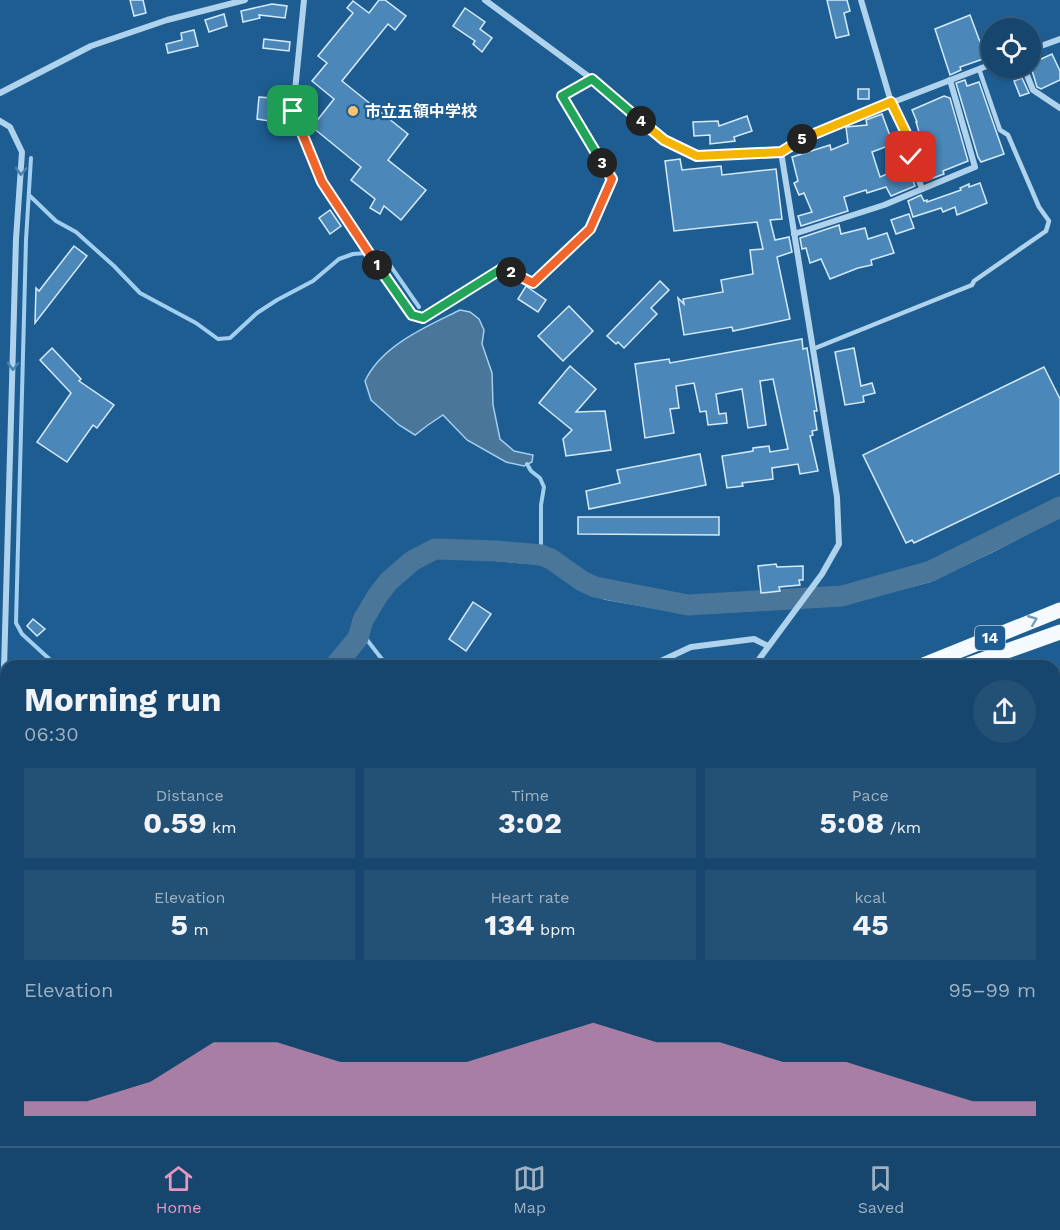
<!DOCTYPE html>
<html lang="en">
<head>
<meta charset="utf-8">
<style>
  :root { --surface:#16466d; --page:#235075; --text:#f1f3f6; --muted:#9eb1c2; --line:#355e80; --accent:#e797bd }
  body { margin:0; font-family:"Work Sans","Noto Sans JP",sans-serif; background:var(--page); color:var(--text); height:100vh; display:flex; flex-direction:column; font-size:22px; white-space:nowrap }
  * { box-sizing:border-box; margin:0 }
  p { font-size:20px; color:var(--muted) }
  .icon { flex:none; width:33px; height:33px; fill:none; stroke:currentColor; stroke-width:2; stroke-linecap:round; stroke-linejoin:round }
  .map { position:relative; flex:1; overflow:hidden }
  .panel { position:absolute; left:0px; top:660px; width:1060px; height:486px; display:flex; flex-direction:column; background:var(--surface); border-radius:18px 18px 0 0; box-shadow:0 2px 4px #0004,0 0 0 2px var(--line) }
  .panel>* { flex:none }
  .fabs { position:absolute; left:981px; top:18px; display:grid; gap:12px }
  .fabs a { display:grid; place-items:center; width:60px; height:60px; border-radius:50%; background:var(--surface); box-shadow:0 2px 4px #0004,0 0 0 2px var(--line); font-size:30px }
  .pin { position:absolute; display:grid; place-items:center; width:51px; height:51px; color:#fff; margin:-26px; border-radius:12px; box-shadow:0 3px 9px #0006 }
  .km { position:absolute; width:30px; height:30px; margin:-15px; border-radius:50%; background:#222; color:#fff; font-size:16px; line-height:30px; text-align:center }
  .round { display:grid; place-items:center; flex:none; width:63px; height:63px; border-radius:32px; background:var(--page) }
  .summary { display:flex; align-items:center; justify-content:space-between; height:102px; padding:0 24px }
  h1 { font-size:33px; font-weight:700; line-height:45px }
  .metrics { display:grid; grid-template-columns:repeat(3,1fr); gap:9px; height:102px; padding:6px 24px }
  .metrics div { display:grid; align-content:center; border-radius:0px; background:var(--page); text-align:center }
  .metrics b { font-size:30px; font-weight:700 }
  .metrics small { font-size:16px; font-weight:400 }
  .metrics p { font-size:16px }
  .chart { height:168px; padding:12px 24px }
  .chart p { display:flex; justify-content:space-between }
  .chart svg { width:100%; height:108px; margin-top:6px; fill:var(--accent); opacity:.7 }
  .dock { display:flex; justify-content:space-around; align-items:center; height:84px; border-top:2px solid var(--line); background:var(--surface); font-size:16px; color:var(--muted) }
  .dock a { display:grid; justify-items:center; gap:3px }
  .dock .selected { color:var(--accent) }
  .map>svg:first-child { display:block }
  .green { fill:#2f76ac }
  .water { fill:#4a769a; stroke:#a2ceef; stroke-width:1.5 }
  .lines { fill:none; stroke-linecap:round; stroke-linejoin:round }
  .stream { stroke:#a2ceef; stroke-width:4 }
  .river { stroke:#4a769a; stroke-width:21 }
  .building { fill:#4b88b9; stroke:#d5eafa; stroke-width:1.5 }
  .lane { stroke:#afd2ed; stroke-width:4.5 }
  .street { stroke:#afd2ed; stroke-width:6 }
  .secondary { stroke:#dbecfa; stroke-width:12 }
  .primary { stroke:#f5faff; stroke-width:15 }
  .highway { stroke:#fff; stroke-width:18 }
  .rail { stroke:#fff; stroke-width:4; stroke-dasharray:10 4.5; stroke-linecap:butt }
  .oneway { stroke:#4a80ad }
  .oneway2 { stroke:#749cbd }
  .split-1-casing { stroke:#fff; stroke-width:12 }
  .split-2-casing { stroke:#fff; stroke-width:12 }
  .split-3-casing { stroke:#fff; stroke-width:12 }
  .split-4-casing { stroke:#fff; stroke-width:12 }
  .split-5-casing { stroke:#fff; stroke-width:12 }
  .split-6-casing { stroke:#fff; stroke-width:12 }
  .split-1 { stroke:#f0652b; stroke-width:8 }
  .split-2 { stroke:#22a559; stroke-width:8 }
  .split-3 { stroke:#f0652b; stroke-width:8 }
  .split-4 { stroke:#22a559; stroke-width:8 }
  .split-5 { stroke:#f5b400; stroke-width:8 }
  .split-6 { stroke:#f5b400; stroke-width:8 }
  .poi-dot { fill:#fcc36e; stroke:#1e5d91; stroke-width:2 }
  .labels { text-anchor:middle; stroke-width:4.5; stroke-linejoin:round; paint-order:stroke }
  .shield { fill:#1e5d91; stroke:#bccede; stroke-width:1.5 }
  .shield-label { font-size:15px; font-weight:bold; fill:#fff }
  .poi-label { font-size:16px; font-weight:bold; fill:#fff; stroke:#1e5d91; text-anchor:start }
</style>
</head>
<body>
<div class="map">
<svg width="1060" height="1146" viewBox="0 0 1060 1146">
  <rect width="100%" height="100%" fill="#1e5d91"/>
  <polygon class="green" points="0,825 6,828 6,869 0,880"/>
  <path class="water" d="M460,310L470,312L479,319L484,330L482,344L492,373L493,405L500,439L514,451L533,455L532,462L524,466L506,462L467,440L443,415L428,425L415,435L399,425L371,400L365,381C382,345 426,327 460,310Z"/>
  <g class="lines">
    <g class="stream">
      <polyline points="31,158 26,240 16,623 22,634 57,666"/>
      <polyline points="30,196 56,221 76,232 114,266 140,293 196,323 218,339 230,338 257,313 277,300 313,281 339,259 353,254 381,252 419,307"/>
      <polyline points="527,464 531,471 540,478 544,487 541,505 541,555"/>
      <polyline points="370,622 389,591 421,564 432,558 443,555 459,556 541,563 550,566 578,588 591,593 606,598 686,612 720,611 840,604 930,580 991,551 1060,515"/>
      <polyline points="361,632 381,658 391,666"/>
      <polyline points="326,666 347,640"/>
      <polyline points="1054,953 1060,957"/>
      <polyline points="624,1146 629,1140"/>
    </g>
    <g class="river">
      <polyline points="335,666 358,638 363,620 378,595 389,581 412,561 435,549 497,551 541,555 551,559 582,581 595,587 688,605 842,596 931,571 1060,507"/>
      <polyline points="0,900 6,889"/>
    </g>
  </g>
  <g class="building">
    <polygon points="130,0 143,0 146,13 134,16"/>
    <polygon points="379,0 385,0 406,16 395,30 388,24 342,81 408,134 388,160 426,190 401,220 384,206 380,214 370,208 375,199 351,180 361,167 312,127 334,99 312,81 327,63 318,56 353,13 347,8 353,1 369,13"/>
    <polygon points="827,0 847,0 850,11 844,13 849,35 836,38"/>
    <polygon points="272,4 287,6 285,18 259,15 260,18 243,22 241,11"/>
    <polygon points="465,8 485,22 480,29 492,38 482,52 473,44 475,41 453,26"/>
    <polygon points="224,14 227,26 209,32 205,20"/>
    <polygon points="970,15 986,58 960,67 961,70 950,75 935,29"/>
    <polygon points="194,30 198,46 168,53 166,44 182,40 181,33"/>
    <polygon points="264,39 290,42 289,51 263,48"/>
    <polygon points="1052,54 1060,71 1060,80 1041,89 1037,87 1030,64"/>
    <polygon points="1022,78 1029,93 1020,96 1014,81"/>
    <polygon points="965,80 967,86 979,82 1004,154 981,162 978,157 956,83"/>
    <rect x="858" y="89" width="11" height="10"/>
    <polygon points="944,96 950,98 968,161 943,171 944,174 925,181 918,160 925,152 916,122 917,122 912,110"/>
    <polygon points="259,97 271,98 269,121 257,119"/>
    <polygon points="882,114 893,144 872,152 880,177 908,165 915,186 891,196 886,187 867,193 866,190 844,197 848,211 801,226 798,216 812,212 804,193 799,195 794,183 798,181 792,157 830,145 831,150 848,143 846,127 867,125 866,120"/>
    <polygon points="747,116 752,131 734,137 735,141 710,144 710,135 694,136 693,122 718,121 719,126"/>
    <polygon points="680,159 682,170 721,166 722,175 776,169 782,219 770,220 775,240 789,237 792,252 777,257 790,319 733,331 732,327 684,335 678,298 684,304 683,299 723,292 721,280 753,274 750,250 763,249 757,222 674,231 665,161"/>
    <polygon points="980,183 987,203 957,215 955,207 943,212 941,208 913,217 908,201 921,195 924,201 927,200 927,202 961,190 960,188 969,184 969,187"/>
    <polygon points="330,210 341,226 330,234 319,218"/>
    <polygon points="909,214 914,228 896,234 891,220"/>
    <polygon points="839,225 841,234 865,228 868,239 887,233 894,253 871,260 872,265 858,268 830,279 821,259 810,263 806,248 802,249 800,238"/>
    <polygon points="74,246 87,256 35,323 36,288 39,291"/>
    <polygon points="660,281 669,290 651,308 657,314 624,348 618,342 616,344 607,336"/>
    <polygon points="526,286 546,300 538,312 518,299"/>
    <polygon points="569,306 593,331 563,361 538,336"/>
    <polygon points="802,339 803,349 807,348 817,411 814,411 817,430 812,431 813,435 810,436 818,471 800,474 798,464 772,468 773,479 742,483 743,486 727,488 722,456 753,451 753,448 769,446 770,452 788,449 773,379 760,381 766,425 748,428 742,389 716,394 719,414 726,413 727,423 708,425 706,411 700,412 694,383 676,386 679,408 670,409 674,433 645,438 635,364 669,359 670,363"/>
    <polygon points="52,348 81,379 79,381 114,405 97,428 93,425 67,462 37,442 71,393 40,360"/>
    <polygon points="854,348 861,386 872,383 875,393 863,396 864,402 845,405 835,352"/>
    <polygon points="570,366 596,389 576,412 605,411 611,450 566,456 563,439 572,430 539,403"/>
    <polygon points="1044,367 1060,399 1060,473 914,543 912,540 906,543 863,455"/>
    <polygon points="700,454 706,485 589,509 586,491 620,483 617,470"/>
    <polygon points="578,517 719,517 719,535 578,534"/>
    <polygon points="776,564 777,567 803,566 803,580 799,580 800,585 779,587 780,591 761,593 758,566"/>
    <polygon points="473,602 491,614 466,651 449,639"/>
    <polygon points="33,619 45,629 37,636 27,626"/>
  </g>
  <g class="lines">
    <polyline class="lane" points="813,349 972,285 974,281 1046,231 1049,221 1039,207 1008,135 1000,130 979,69"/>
    <g class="street">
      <polyline points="304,0 293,111 322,181 412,315 423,318 503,268 533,283 590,229 612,179 562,96 592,79"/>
      <polyline points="485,0 592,79 665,140 697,156 781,152 808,135 992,64"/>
      <polyline points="861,0 891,102 906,133 911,157 922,189"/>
      <polyline points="1030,50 1060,39"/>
      <polyline points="1024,68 1033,90 1060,108"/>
      <polyline points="0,93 91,46 167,20 245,0"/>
      <polyline points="0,121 10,127 22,152 16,239 2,740 3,771 0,803"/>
      <polyline points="794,234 884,205 975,167 950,80"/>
      <polyline points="650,666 691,647 754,639 768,646"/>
      <polyline points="754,666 822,574 839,544 837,497 781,152"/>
      <polyline points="0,1061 6,1059"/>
      <polyline points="61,1140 63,1146"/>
      <polyline points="140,1146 144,1140"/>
      <polyline points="576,1146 592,1140"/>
      <polyline points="630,1146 634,1140"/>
      <polyline points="984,1146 984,1140"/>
      <polyline points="1037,1146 1037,1140"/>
    </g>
    <polyline class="secondary" points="1054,949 1060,947"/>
    <g class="primary">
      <polyline points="921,666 1060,610"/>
      <polyline points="965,666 1060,632"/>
      <polyline points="1006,1146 1006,1140"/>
    </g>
    <g class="highway">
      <polyline points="1054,989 1060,990"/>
      <polyline points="0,1022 6,1020"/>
    </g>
    <g class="rail">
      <polyline points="1054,960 1060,957"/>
      <polyline points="603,1146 619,1140"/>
      <polyline points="624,1146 639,1140"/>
    </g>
  </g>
  <defs><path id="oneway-chevron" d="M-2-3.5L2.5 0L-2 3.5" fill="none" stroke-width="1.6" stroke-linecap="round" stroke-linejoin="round" transform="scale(1.5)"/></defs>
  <g class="oneway">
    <use href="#oneway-chevron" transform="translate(21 171) rotate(93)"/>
    <use href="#oneway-chevron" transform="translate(13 366) rotate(92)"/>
  </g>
  <use class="oneway2" href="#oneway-chevron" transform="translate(1033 620) rotate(-22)"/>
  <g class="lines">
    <g class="split-1-casing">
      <polyline id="split-1" points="293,111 322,182 377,265"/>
    </g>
    <g class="split-2-casing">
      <polyline id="split-2" points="377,265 412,315 423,318 503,268 511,272"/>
    </g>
    <g class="split-3-casing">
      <polyline id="split-3" points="511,272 533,283 590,229 612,179 602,163"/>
    </g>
    <g class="split-4-casing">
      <polyline id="split-4" points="602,163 562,96 592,79 641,121"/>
    </g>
    <g class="split-5-casing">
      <polyline id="split-5" points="641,121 664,140 697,156 781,152 802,139"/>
    </g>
    <g class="split-6-casing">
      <polyline id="split-6" points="802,139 891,102 906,133 911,157"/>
    </g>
    <use href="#split-1" class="split-1"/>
    <use href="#split-2" class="split-2"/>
    <use href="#split-3" class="split-3"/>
    <use href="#split-4" class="split-4"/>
    <use href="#split-5" class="split-5"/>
    <use href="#split-6" class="split-6"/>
  </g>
  <circle class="poi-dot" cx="353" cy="111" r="6"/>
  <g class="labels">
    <rect class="shield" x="975" y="626" width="30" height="24" rx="4.5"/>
    <g class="shield-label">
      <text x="990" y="643">14</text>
    </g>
    <g class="poi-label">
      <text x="365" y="117">市立五領中学校</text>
    </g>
  </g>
</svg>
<div class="fabs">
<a><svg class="icon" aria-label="locate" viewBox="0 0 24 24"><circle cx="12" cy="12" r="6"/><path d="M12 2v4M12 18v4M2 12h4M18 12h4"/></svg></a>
</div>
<div class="pin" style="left:293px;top:111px;background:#1e9e55"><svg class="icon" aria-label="arrive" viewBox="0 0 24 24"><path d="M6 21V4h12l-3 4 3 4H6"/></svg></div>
<div class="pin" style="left:911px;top:157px;background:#d93025"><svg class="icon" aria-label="check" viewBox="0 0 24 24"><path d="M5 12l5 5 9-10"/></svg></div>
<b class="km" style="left:377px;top:265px">1</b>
<b class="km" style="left:511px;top:272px">2</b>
<b class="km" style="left:602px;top:163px">3</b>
<b class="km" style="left:641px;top:121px">4</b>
<b class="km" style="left:802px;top:139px">5</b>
<section class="panel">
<div class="summary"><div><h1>Morning run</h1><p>06:30</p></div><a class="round"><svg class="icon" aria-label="share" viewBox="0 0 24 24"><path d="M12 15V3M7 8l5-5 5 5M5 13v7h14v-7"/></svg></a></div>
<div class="metrics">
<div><p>Distance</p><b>0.59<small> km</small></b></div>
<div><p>Time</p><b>3:02</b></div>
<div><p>Pace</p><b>5:08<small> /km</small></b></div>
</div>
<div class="metrics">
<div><p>Elevation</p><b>5<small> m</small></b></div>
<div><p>Heart rate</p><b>134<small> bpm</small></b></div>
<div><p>kcal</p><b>45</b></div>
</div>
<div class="chart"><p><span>Elevation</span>95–99 m</p>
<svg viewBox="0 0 160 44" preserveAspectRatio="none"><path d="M0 44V38L10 38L20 30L30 14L40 14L50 22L60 22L70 22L80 14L90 6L100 14L110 14L120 22L130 22L140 30L150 38L160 38V44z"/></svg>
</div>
</section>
</div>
<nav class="dock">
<a class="selected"><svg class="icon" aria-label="home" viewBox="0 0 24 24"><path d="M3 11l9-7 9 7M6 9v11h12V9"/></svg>Home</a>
<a><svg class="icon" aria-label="map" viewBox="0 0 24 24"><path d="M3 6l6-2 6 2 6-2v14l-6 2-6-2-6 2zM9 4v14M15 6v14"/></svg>Map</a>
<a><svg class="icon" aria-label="saved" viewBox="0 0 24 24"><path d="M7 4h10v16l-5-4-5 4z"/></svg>Saved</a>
</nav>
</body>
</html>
